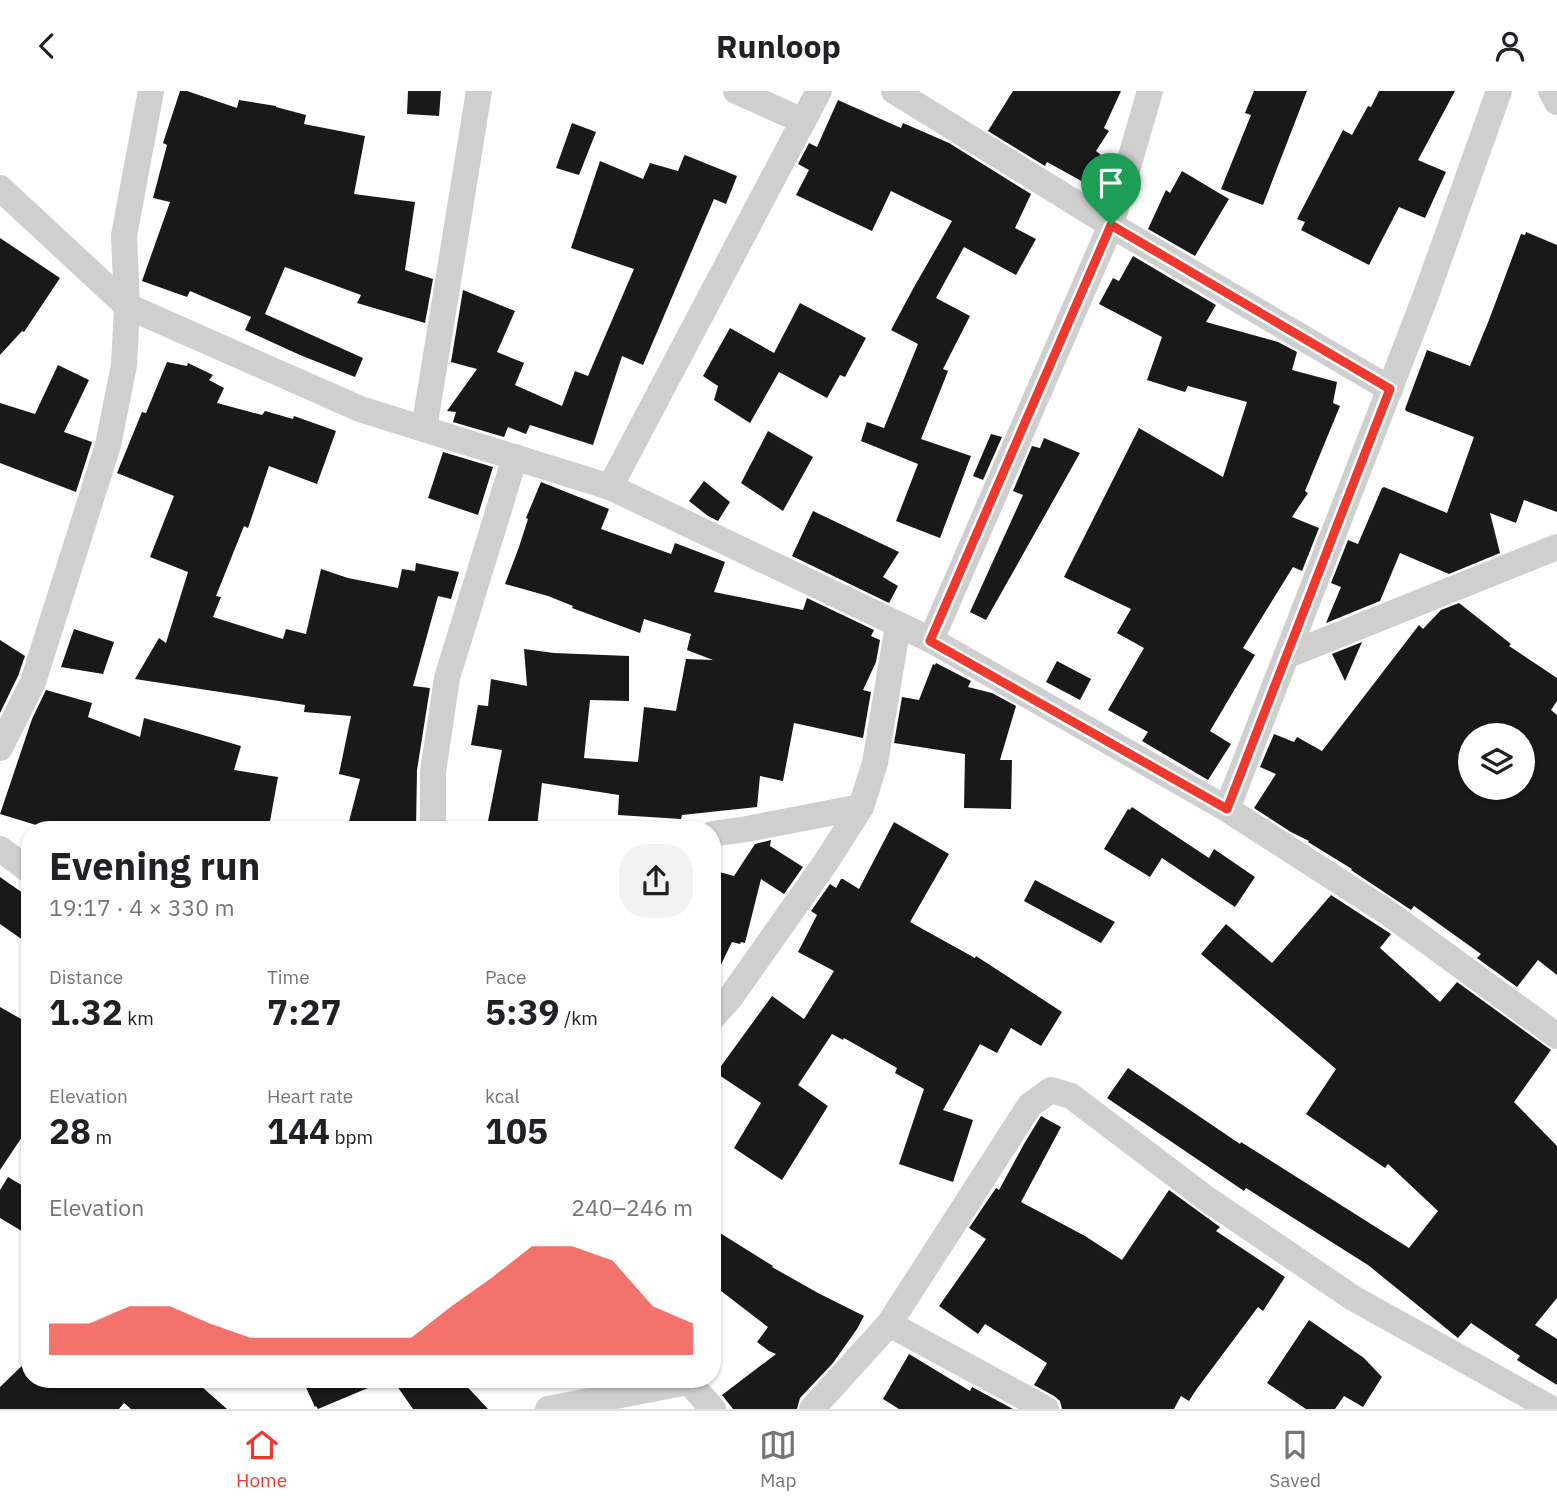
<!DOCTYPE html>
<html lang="en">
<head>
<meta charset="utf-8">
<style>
  :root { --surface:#fff; --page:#f2f2f2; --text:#202124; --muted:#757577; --line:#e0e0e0; --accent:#ef392e }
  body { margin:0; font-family:"IBM Plex Sans",sans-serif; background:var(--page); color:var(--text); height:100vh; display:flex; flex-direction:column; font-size:26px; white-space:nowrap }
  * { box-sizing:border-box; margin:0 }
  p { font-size:23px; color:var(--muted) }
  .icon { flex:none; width:38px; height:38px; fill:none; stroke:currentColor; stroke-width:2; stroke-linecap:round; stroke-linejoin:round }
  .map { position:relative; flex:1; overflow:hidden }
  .details { position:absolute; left:21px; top:730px; width:700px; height:567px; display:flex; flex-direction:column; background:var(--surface); border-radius:28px; box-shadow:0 2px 5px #0004 }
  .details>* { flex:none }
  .tools { position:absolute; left:1458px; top:632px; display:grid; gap:14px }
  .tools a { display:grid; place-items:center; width:77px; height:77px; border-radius:50%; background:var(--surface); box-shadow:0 2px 5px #0004; font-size:35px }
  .pin { position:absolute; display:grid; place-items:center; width:60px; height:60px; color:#fff; margin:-72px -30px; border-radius:50% 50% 50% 0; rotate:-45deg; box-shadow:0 0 7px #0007 }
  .pin .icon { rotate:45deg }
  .round { display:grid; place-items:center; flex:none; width:74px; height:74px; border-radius:28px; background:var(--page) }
  .summary { display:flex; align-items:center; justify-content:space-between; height:119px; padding:0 28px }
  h1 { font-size:38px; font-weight:700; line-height:52px }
  .stats { display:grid; grid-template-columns:repeat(3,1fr); gap:10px; height:119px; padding:7px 28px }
  .stats div { display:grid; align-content:center }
  .stats b { font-size:35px; font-weight:700 }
  .stats small { font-size:19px; font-weight:400 }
  .stats p { font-size:19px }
  .chart { height:196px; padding:14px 28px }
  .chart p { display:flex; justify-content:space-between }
  .chart svg { width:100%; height:126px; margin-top:7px; fill:var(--accent); opacity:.7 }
  header { display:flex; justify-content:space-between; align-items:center; height:91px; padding:0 28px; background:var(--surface); font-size:32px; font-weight:700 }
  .menu { display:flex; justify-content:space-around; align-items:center; height:98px; border-top:2px solid var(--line); background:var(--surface); font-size:19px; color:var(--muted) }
  .menu a { display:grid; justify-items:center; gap:4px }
  .menu .selected { color:var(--accent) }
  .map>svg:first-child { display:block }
  .building { fill:#191919; fill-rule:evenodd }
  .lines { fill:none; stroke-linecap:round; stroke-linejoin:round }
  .minor { stroke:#cfcfcf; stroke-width:26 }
  .route-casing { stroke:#fff; stroke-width:14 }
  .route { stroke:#ef392e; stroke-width:9 }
</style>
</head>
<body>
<header><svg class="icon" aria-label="back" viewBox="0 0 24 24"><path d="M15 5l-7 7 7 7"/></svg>Runloop<svg class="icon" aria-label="person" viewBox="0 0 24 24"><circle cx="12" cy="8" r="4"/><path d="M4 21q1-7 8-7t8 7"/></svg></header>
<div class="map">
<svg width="1557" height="1318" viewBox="0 0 1557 1318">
  <rect width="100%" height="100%" fill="#fff"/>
  <g class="building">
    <polygon points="180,0 187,0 237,17 239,9 276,15 276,16 306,24 304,33 365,45 354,103 415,111 405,179 433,188 425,232 357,212 361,204 285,176 265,223 363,267 355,286 300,264 245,239 251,226 190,200 187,206 142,190 170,111 153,107 167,54 163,52"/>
    <polygon points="408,0 441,0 439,25 407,23"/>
    <polygon points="1013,0 1121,0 1104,37 1109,40 1096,60 1101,64 1085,92 1047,71 1045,75 988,40"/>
    <polygon points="1254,0 1307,0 1263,114 1221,98 1251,24 1245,22"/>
    <polygon points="1379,0 1455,0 1418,69 1446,81 1425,127 1399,116 1369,174 1301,139 1305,131 1297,128 1343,39 1352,44 1368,15 1371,16"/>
    <polygon points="838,9 901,37 903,32 949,52 1031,103 1015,137 1036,148 1016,184 964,156 936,207 970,225 943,278 948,280 921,348 971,365 940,447 896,430 918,373 861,350 867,331 884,337 918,253 891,239 914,196 952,130 891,100 872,140 796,104 809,79 798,73 809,52 817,56"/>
    <polygon points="572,32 596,41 579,84 556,77"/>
    <polygon points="685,64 737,85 726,113 714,108 643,274 622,265 593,354 530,334 526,343 508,336 504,346 453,331 456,321 447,320 477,278 451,271 463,199 515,220 497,261 524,272 515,294 562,315 575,280 588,285 634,178 571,157 600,70 643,88 650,72 678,80 684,65"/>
    <polygon points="1182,80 1229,108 1195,165 1148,138 1166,99 1170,102"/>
    <polygon points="1526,141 1557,154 1557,421 1524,409 1516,432 1490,422 1500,462 1449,483 1400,462 1380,510 1326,532 1341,496 1331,492 1348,449 1358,453 1382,397 1384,396 1447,422 1474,346 1406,320 1405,318 1427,259 1470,275 1489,229 1521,143 1525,144"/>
    <polygon points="0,147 60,187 24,241 22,240 0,264"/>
    <polygon points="1133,165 1216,214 1206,231 1278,251 1297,261 1292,279 1337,291 1333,312 1340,315 1305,400 1308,402 1292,426 1319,437 1302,480 1293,476 1243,557 1255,564 1210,640 1231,653 1208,689 1142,650 1148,641 1108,619 1144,557 1117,542 1131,518 1064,486 1139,337 1223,386 1247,311 1188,295 1185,301 1147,289 1162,246 1099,213 1113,187 1119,190"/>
    <polygon points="800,212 866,247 845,286 840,284 827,307 779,281 750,332 714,309 718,295 703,285 730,237 774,262"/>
    <polygon points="167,271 187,275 188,272 213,284 209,289 224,297 217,312 262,324 265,320 293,328 294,325 336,340 317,393 269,375 248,437 244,435 216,505 221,506 213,526 283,548 286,538 306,543 321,478 348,487 398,497 402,478 415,480 416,472 459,481 451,508 438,505 413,595 430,597 417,679 416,738 347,738 360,688 339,683 351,625 304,621 305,614 135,588 159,547 166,552 188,481 150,466 174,405 117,382 142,321 146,322"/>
    <polygon points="58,274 89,289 64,341 92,351 76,401 0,372 0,312 35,323"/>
    <polygon points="768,340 813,366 783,420 741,392"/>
    <polygon points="991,343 1002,346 983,389 973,385"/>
    <polygon points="1044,347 1080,362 986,529 970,521 1023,404 1013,400 1032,355 1040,357"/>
    <polygon points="443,361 493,376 478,424 428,407"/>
    <polygon points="704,390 730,411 718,430 708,425 689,410"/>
    <polygon points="541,391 609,418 601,438 671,463 675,452 725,471 714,501 803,519 807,507 874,539 871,545 880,549 876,571 863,599 871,601 863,647 794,632 783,690 760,685 757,716 682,724 681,728 618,724 619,704 542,692 537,736 488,730 502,659 471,654 478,614 488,615 491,588 527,595 524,558 554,562 629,565 629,610 590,609 584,667 638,671 644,616 676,620 686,568 713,569 687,559 691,543 644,528 640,542 572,517 573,515 548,505 505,493 519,456 528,428 526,427"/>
    <polygon points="813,420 899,461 883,486 898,495 889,512 792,465"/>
    <path d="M1459,512L1511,553L1509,555L1557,587V610L1551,619L1557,624V884L1538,869L1517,896L1477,867L1481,863L1414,815L1411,819L1351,779L1352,778L1308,751L1309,750L1291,741L1254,717L1276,683L1260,676L1274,643L1294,651L1297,646L1322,660L1419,534L1423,538L1441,519ZM1470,644H1522V696H1470Z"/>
    <polygon points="74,538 114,551 103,583 61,576"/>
    <polygon points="0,549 25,565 18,585 0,622"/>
    <polygon points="1362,551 1345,590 1332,563"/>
    <polygon points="1057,570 1091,588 1080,609 1046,591"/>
    <polygon points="936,572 971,590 968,596 992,602 1016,615 1000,669 1012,669 1011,718 964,717 965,663 894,652 902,606 919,609 933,573 935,574"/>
    <polygon points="46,599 92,612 88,626 140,646 144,627 241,655 234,679 278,686 269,736 266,736 265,738 49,738 0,723 32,628"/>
    <polygon points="1132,716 1209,767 1214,758 1255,786 1235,816 1162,767 1150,786 1104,758 1128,718 1130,719"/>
    <polygon points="894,731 949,763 910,831 975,867 976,865 1062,921 1041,955 1011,937 997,962 980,953 943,1019 973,1029 953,1091 899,1073 924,998 895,982 897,977 844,947 843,949 832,943 798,994 828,1015 782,1089 734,1057 761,1012 716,982 772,905 804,928 834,880 798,861 817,824 811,820 830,793 836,797 841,788 843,788 859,798"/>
    <polygon points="771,749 770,755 803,776 784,803 761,788 745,852 741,851 740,853 732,851 712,892 712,779 734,785 755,753"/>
    <polygon points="0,786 30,807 30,854 0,833"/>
    <polygon points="1035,789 1115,831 1101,852 1024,810"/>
    <polygon points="1331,804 1391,843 1380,857 1440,911 1457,891 1551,959 1514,1011 1557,1055 1557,1207 1535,1234 1557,1248 1557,1294 1517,1269 1520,1265 1471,1232 1458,1247 1368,1174 1246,1097 1244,1100 1107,1007 1128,977 1240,1053 1241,1051 1409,1157 1438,1120 1388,1073 1385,1077 1306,1023 1336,978 1201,863 1226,833 1272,872"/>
    <polygon points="0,916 30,933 30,1034 0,1079"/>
    <polygon points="1041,1025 1061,1036 1021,1111 1085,1145 1122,1169 1169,1099 1220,1136 1216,1140 1285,1186 1263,1220 1258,1216 1196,1299 1189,1310 1181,1305 1174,1318 1062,1318 1060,1310 1054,1305 1034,1294 1047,1272 985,1233 978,1243 939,1215 986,1148 969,1137 996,1097 999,1099 1024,1053"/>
    <polygon points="8,1086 30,1099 30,1145 0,1127 0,1099"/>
    <polygon points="712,1137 773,1175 772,1176 818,1202 864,1225 857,1238 833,1272 800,1307 797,1318 733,1318 722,1304 776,1263 769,1260 757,1251 768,1236 712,1193"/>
    <polygon points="1309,1229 1364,1267 1382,1286 1363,1316 1344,1305 1335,1318 1306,1318 1267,1292"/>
    <polygon points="909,1263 970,1300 972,1296 1013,1318 899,1318 883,1308"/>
    <polygon points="30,1267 30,1288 193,1288 227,1318 131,1318 124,1312 119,1318 0,1318 0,1296"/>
    <polygon points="302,1288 386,1288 387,1289 318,1318 316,1315 315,1316"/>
    <polygon points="392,1288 460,1288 488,1318 413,1318"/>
  </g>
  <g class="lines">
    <g class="minor">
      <polyline points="736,0 803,30"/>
      <polyline points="894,0 1111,134 1390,298"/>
      <polyline points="1551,0 1557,11"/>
      <polyline points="0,97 127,215 360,318 610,396 931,549 1227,718 1387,821 1557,945"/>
      <polyline points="424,338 479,0"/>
      <polyline points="610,396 819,0"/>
      <polyline points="931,549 1111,134 1150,0"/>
      <polyline points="1286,565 1557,456"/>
      <polyline points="0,657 33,591 108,354 124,274 127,215 124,145 151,0"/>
      <polyline points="1227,718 1426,204 1499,0"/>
      <polyline points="433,738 433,681 447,587 515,366"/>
      <polyline points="712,743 747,738 861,716"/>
      <polyline points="0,758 30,780"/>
      <polyline points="712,927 730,907 826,771 861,716 875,672 898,534"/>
      <polyline points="889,1233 1046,1318"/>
      <polyline points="686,1288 713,1318"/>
      <polyline points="548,1318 688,1291"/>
      <polyline points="812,1318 889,1233 1030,1014 1051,999 1071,1005 1207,1108 1353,1207 1552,1318"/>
    </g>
  </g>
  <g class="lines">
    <g class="route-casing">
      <polygon id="route" points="1111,134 1390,298 1227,718 930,550"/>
    </g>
    <use href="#route" class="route"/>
  </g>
</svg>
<div class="tools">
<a><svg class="icon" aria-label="layers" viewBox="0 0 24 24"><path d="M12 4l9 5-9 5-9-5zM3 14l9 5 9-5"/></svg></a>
</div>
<div class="pin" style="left:1111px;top:134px;background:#1e9e55"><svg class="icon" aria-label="arrive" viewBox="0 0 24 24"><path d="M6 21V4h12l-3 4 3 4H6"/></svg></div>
<section class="details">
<div class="summary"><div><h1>Evening run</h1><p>19:17 · 4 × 330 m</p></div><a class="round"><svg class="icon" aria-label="share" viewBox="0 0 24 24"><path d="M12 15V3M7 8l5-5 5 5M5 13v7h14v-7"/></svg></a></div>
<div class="stats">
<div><p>Distance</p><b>1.32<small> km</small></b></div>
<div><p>Time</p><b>7:27</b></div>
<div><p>Pace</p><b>5:39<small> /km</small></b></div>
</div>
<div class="stats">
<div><p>Elevation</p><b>28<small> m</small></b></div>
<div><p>Heart rate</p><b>144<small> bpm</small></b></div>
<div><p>kcal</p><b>105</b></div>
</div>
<div class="chart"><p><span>Elevation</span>240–246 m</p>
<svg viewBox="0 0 160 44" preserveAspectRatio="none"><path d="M0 44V33L10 33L20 27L30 27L40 33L50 38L60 38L70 38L80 38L90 38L100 27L110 17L120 6L130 6L140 11L150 27L160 33V44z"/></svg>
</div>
</section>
</div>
<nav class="menu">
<a class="selected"><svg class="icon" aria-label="home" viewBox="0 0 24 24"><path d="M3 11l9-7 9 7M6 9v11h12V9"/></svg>Home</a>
<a><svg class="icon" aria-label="map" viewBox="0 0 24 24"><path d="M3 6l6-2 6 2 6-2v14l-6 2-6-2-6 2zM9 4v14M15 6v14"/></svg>Map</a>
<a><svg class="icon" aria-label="saved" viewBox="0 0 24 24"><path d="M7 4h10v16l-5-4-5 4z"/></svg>Saved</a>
</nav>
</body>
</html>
